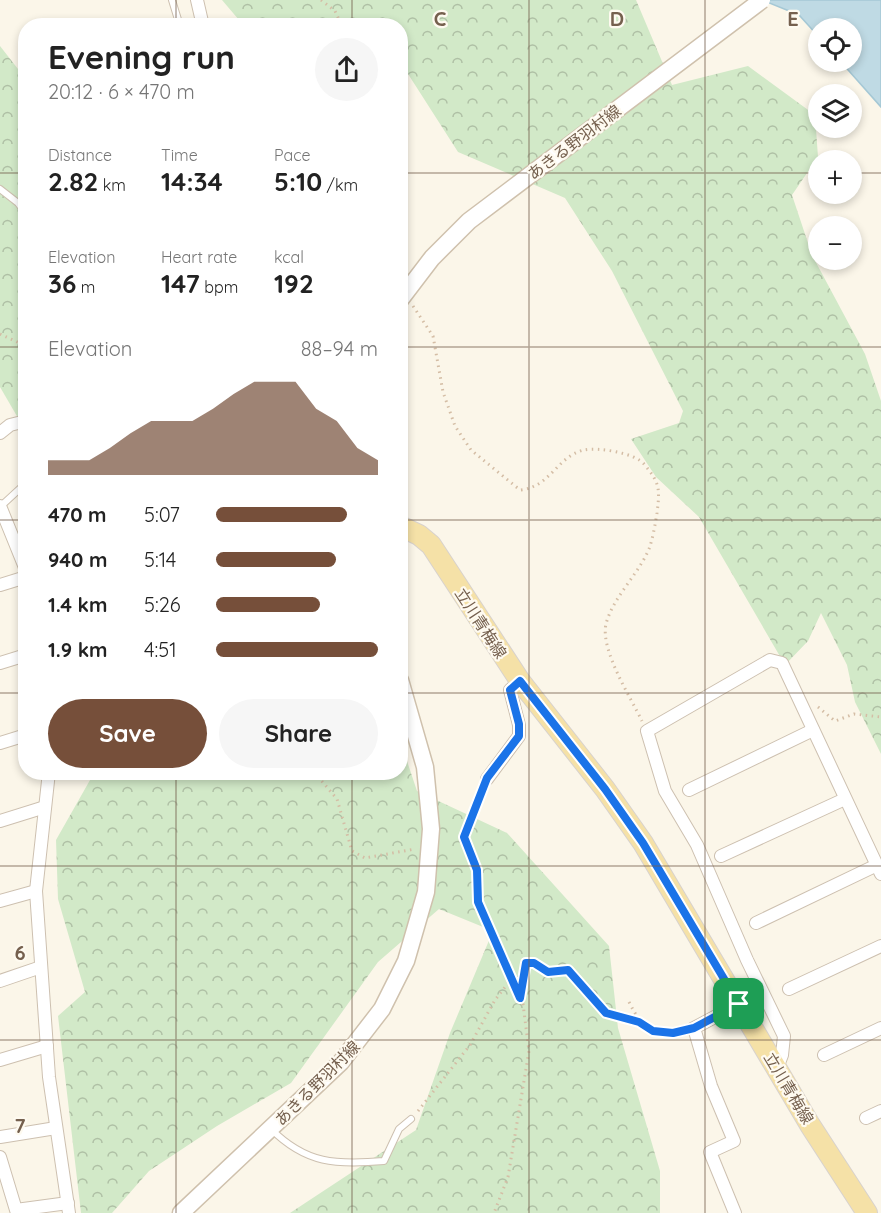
<!DOCTYPE html>
<html lang="en">
<head>
<meta charset="utf-8">
<style>
  :root { --surface:#fff; --page:#f6f6f6; --text:#222; --muted:#767676; --accent:#764f3a }
  body { margin:0; font-family:Quicksand,"Noto Sans JP",sans-serif; background:var(--page); color:var(--text); height:100vh; display:flex; flex-direction:column; font-size:22px; white-space:nowrap }
  * { box-sizing:border-box; margin:0 }
  p { font-size:20px; color:var(--muted) }
  .icon { flex:none; width:33px; height:33px; fill:none; stroke:currentColor; stroke-width:2; stroke-linecap:round; stroke-linejoin:round }
  .map { position:relative; flex:1; overflow:hidden }
  .details { position:absolute; left:18px; top:18px; width:390px; height:762px; display:flex; flex-direction:column; background:var(--surface); border-radius:24px; box-shadow:0 3px 9px #0003 }
  .details>* { flex:none }
  .tools { position:absolute; left:808px; top:18px; display:grid; gap:12px }
  .tools a { display:grid; place-items:center; width:54px; height:54px; border-radius:50%; background:var(--surface); box-shadow:0 3px 9px #0003; font-size:30px }
  .pin { position:absolute; display:grid; place-items:center; width:51px; height:51px; color:#fff; margin:-26px; border-radius:12px; box-shadow:0 3px 9px #0006 }
  .round { display:grid; place-items:center; flex:none; width:63px; height:63px; border-radius:32px; background:var(--page) }
  .overview { display:flex; align-items:center; justify-content:space-between; height:102px; padding:0 30px }
  h1 { font-size:33px; font-weight:700; line-height:45px }
  .metrics { display:grid; grid-template-columns:repeat(3,1fr); gap:9px; height:102px; padding:6px 30px }
  .metrics div { display:grid; align-content:center }
  .metrics b { font-size:26px; font-weight:700 }
  .metrics small { font-size:16px; font-weight:400 }
  .metrics p { font-size:16px }
  .chart { height:168px; padding:12px 30px }
  .chart p { display:flex; justify-content:space-between }
  .chart svg { width:100%; height:108px; margin-top:6px; fill:var(--accent); opacity:.7 }
  .button { display:flex; gap:12px; margin-top:auto; padding:12px 30px }
  .button a { flex:1; height:69px; border-radius:36px; background:var(--accent); color:#fff; font-size:24px; font-weight:700; line-height:69px; text-align:center }
  .button a+a { background:var(--page); color:var(--text) }
  ul { padding:0 30px; list-style:none; font-size:20px }
  li { display:grid; grid-template-columns:96px 72px 1fr; align-items:center; height:45px }
  li i { height:15px; border-radius:8px; background:var(--accent) }
  .map>svg:first-child { display:block }
  .forest { fill:url(#forest-crowns) }
  .water { fill:#bfdae4; stroke:#a5c8d5; stroke-width:1.5 }
  .lines { fill:none; stroke-linecap:round; stroke-linejoin:round }
  .service-casing { stroke:#cdc0b0; stroke-width:8 }
  .minor-casing { stroke:#cdc0b0; stroke-width:14 }
  .secondary-casing { stroke:#cfc1ad; stroke-width:19 }
  .primary-casing { stroke:#d8d2cd; stroke-width:22 }
  .path { stroke:#d4bda5; stroke-width:3; stroke-dasharray:1.5 4.5; stroke-linecap:butt }
  .service { stroke:#fff; stroke-width:6 }
  .minor { stroke:#fff; stroke-width:12 }
  .secondary { stroke:#fff; stroke-width:16 }
  .primary { stroke:#f5e1a7; stroke-width:20 }
  .secondary-bridge-casing { stroke:#cfc1ad; stroke-width:19; stroke-linecap:butt }
  .secondary-bridge { stroke:#fff; stroke-width:16 }
  .route-casing { stroke:#fff; stroke-width:12 }
  .route { stroke:#1a73e8; stroke-width:8 }
  .grid { fill:none; stroke:#75604e; stroke-width:1.5; stroke-opacity:0.55 }
  .labels { text-anchor:middle; stroke-width:4.5; stroke-linejoin:round; paint-order:stroke }
  .street-label { font-size:16px; fill:#75604e; stroke:#fefaf0 }
  .grid-label { font-size:20px; text-anchor:middle; font-weight:bold; fill:#75604e; stroke:#fefaf0; stroke-width:4.5; stroke-linejoin:round; paint-order:stroke }
</style>
</head>
<body>
<div class="map">
<svg width="881" height="1213" viewBox="0 0 881 1213">
  <defs>
    <pattern id="forest-crowns" width="20" height="18" patternUnits="userSpaceOnUse" patternTransform="scale(1.5)"><rect width="20" height="18" fill="#d2e9c8"/><path d="M2 6a3 3 0 1 1 6 0M12 15a3 3 0 1 1 6 0" fill="none" stroke="#afc0a5"/></pattern>
  </defs>
  <rect width="100%" height="100%" fill="#fbf6e9"/>
  <g class="forest">
    <polygon points="222,0 636,0 672,85 748,66 815,115 818,157 792,195 812,255 865,354 881,401 881,754 855,702 847,665 821,613 808,641 785,665 699,517 656,477 631,439 679,423 683,411 612,271 565,198 458,152 401,63 400,26 240,25 239,20"/>
    <polygon points="0,46 25,78 25,430 0,387"/>
    <polygon points="401,743 417,791 507,833 609,946 618,1028 660,1171 660,1213 290,1213 416,1130 450,1033 493,931 439,909 378,962 291,1083 217,1126 149,1171 112,1213 81,1213 58,1016 85,992 58,899 56,840 94,773 400,772"/>
  </g>
  <polygon class="water" points="762,0 881,0 881,107 841,62 852,62 852,28 819,28 819,37 799,15"/>
  <g class="lines">
    <g class="service-casing">
      <g id="service">
        <polyline points="172,0 180,26"/>
        <polyline points="0,189 18,203 26,214"/>
        <polyline points="1,506 26,483"/>
        <path d="M271,1129C306,1164 336,1165 384,1161L399,1129L411,1119"/>
      </g>
    </g>
    <g class="minor-casing">
      <g id="minor">
        <polyline points="197,0 203,26"/>
        <polyline points="0,433 10,425 26,421"/>
        <polyline points="0,506 26,570"/>
        <polyline points="0,585 26,577"/>
        <polyline points="0,663 26,655"/>
        <polyline points="0,743 26,735"/>
        <polyline points="49,772 36,891 49,1077 69,1213"/>
        <polyline points="487,779 519,736 519,725 510,690 520,681"/>
        <polyline points="689,790 813,730"/>
        <polyline points="0,821 45,807"/>
        <polyline points="721,856 845,799"/>
        <polyline points="0,901 36,891"/>
        <polyline points="756,923 877,865"/>
        <polyline points="0,981 41,967"/>
        <polyline points="789,989 881,946"/>
        <polyline points="824,1055 881,1028"/>
        <polyline points="0,1060 47,1046"/>
        <polyline points="777,1068 782,1055 784,1036 747,960 697,845 665,791 647,731 770,660 782,663 881,874"/>
        <polyline points="866,1118 881,1111"/>
        <polyline points="0,1137 56,1128"/>
        <polyline points="0,1157 16,1210 68,1203"/>
        <polyline points="735,1213 710,1152 734,1141 711,1086 694,1028 739,1004"/>
      </g>
    </g>
    <g class="secondary-casing">
      <polyline id="secondary" points="181,1213 341,1062 382,1009 406,961 426,892 431,829 425,767 400,680"/>
    </g>
    <g class="primary-casing">
      <polyline id="primary" points="400,526 419,535 431,545 520,681 605,789 643,843 810,1125 867,1213"/>
    </g>
    <g class="path">
      <polyline points="321,0 335,11 342,26"/>
      <path d="M413,306L433,336L443,392L455,426L471,450L520,490C551,487 557,456 584,450C598,447 635,453 644,464C660,483 660,489 657,513C655,525 653,538 649,549C638,575 613,597 606,624C600,650 631,698 642,721"/>
      <polyline points="0,334 26,346"/>
      <polyline points="818,707 835,721 854,714 881,717"/>
      <polyline points="314,772 337,799 352,851 365,858 415,849"/>
      <polyline points="482,791 464,837 477,870 478,901 523,1004 529,1051 508,1177 494,1213"/>
      <polyline points="521,996 526,963 534,963 548,972 568,970 606,1013 639,1022"/>
      <path d="M629,1002C642,1028 653,1038 684,1030"/>
      <polyline points="418,1111 470,1045 495,1000 512,978"/>
    </g>
    <use href="#service" class="service"/>
    <use href="#minor" class="minor"/>
    <use href="#secondary" class="secondary"/>
    <use href="#primary" class="primary"/>
    <g class="secondary-bridge-casing">
      <polyline id="secondary-bridge" points="400,300 432,258 469,221 762,0"/>
    </g>
    <use href="#secondary-bridge" class="secondary-bridge"/>
  </g>
  <g class="lines">
    <g class="route-casing">
      <polygon id="route" points="520,681 605,789 643,843 739,1004 694,1028 673,1033 653,1031 639,1022 606,1013 568,970 548,972 534,963 526,963 520,998 478,902 477,870 464,837 487,778 519,736 519,724 510,690"/>
    </g>
    <use href="#route" class="route"/>
  </g>
  <path class="grid" d="M176,0V26M352,0V26M529,0V1213M705,0V1213M0,173H26M400,173H819M852,173H881M0,347H26M400,347H881M0,520H26M400,520H881M0,693H26M400,693H881M176,772V1213M352,772V1213M0,866H881M0,1040H881"/>
  <g class="labels">
    <g class="street-label">
      <text transform="translate(574 142) rotate(-37)" y="6">あきる野羽村線</text>
      <text transform="translate(481 623) rotate(57)" y="6">立川青梅線</text>
      <text transform="translate(317 1083) rotate(-45)" y="6">あきる野羽村線</text>
      <text transform="translate(789 1088) rotate(59)" y="6">立川青梅線</text>
    </g>
  </g>
  <g class="grid-label">
    <text x="440" y="26">C</text>
    <text x="617" y="26">D</text>
    <text x="793" y="26">E</text>
    <text x="20" y="960">6</text>
    <text x="20" y="1133">7</text>
  </g>
</svg>
<div class="tools">
<a><svg class="icon" aria-label="locate" viewBox="0 0 24 24"><circle cx="12" cy="12" r="6"/><path d="M12 2v4M12 18v4M2 12h4M18 12h4"/></svg></a>
<a><svg class="icon" aria-label="layers" viewBox="0 0 24 24"><path d="M12 4l9 5-9 5-9-5zM3 14l9 5 9-5"/></svg></a>
<a>+</a>
<a>−</a>
</div>
<div class="pin" style="left:739px;top:1004px;background:#1e9e55"><svg class="icon" aria-label="arrive" viewBox="0 0 24 24"><path d="M6 21V4h12l-3 4 3 4H6"/></svg></div>
<section class="details">
<div class="overview"><div><h1>Evening run</h1><p>20:12 · 6 × 470 m</p></div><a class="round"><svg class="icon" aria-label="share" viewBox="0 0 24 24"><path d="M12 15V3M7 8l5-5 5 5M5 13v7h14v-7"/></svg></a></div>
<div class="metrics">
<div><p>Distance</p><b>2.82<small> km</small></b></div>
<div><p>Time</p><b>14:34</b></div>
<div><p>Pace</p><b>5:10<small> /km</small></b></div>
</div>
<div class="metrics">
<div><p>Elevation</p><b>36<small> m</small></b></div>
<div><p>Heart rate</p><b>147<small> bpm</small></b></div>
<div><p>kcal</p><b>192</b></div>
</div>
<div class="chart"><p><span>Elevation</span>88–94 m</p>
<svg viewBox="0 0 160 44" preserveAspectRatio="none"><path d="M0 44V38L10 38L20 38L30 33L40 27L50 22L60 22L70 22L80 17L90 11L100 6L110 6L120 6L130 17L140 22L150 33L160 38V44z"/></svg>
</div>
<ul>
<li><b>470 m</b>5:07<i style="width:81%"></i></li>
<li><b>940 m</b>5:14<i style="width:74%"></i></li>
<li><b>1.4 km</b>5:26<i style="width:64%"></i></li>
<li><b>1.9 km</b>4:51<i style="width:100%"></i></li>
</ul>
<div class="button"><a>Save</a><a>Share</a></div>
</section>
</div>
</body>
</html>
